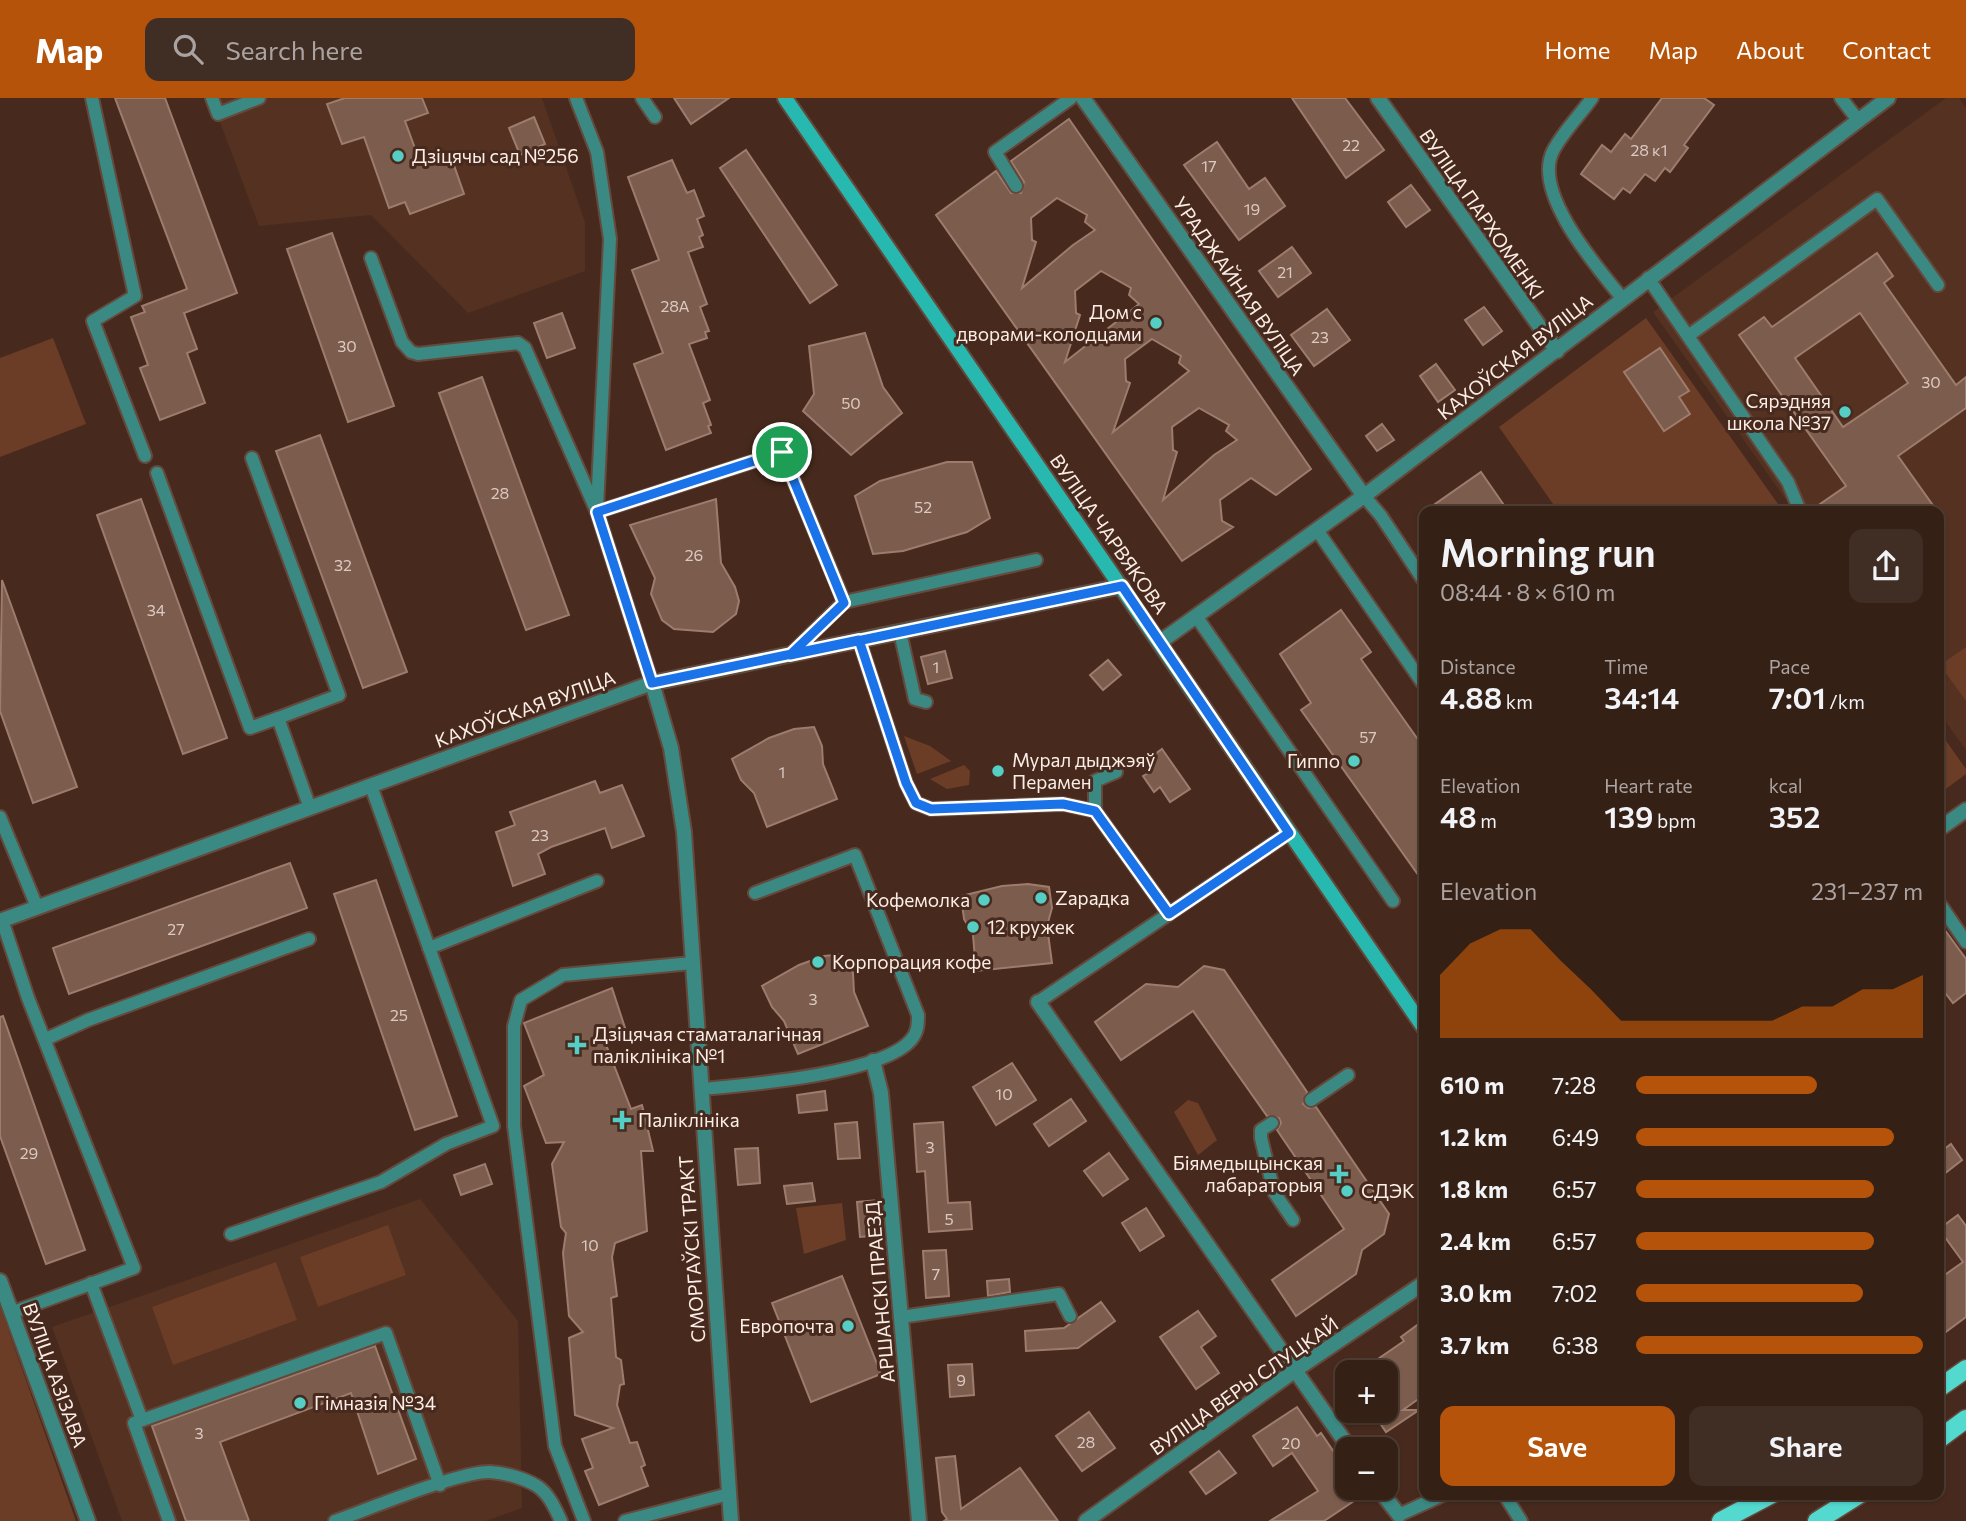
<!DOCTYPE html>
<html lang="en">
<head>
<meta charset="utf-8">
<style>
  :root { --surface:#352016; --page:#402d23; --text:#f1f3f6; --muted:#aaa3a1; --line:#4f3e35; --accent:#b45309 }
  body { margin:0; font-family:Commissioner,sans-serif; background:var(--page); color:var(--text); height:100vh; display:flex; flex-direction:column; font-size:26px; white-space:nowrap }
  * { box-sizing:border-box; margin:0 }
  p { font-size:23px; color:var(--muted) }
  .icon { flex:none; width:38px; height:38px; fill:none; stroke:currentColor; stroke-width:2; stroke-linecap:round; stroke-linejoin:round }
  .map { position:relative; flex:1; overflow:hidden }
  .sheet { position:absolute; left:1419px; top:408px; width:525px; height:994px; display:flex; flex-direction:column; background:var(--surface); border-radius:14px; box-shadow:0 2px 5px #0004,0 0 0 2px var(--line) }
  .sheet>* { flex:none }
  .controls { position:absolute; left:1335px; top:1262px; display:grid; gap:14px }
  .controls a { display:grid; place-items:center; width:63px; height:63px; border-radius:14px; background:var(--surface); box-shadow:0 2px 5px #0004,0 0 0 2px var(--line); font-size:35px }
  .pin { position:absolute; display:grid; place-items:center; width:60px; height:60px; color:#fff; margin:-30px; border:4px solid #fff; border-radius:50%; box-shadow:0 2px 7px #0007 }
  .round { display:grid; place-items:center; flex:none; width:74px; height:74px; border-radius:14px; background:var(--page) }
  .headline { display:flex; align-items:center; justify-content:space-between; height:119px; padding:0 21px }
  h1 { font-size:38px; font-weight:600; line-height:52px }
  .figures { display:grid; grid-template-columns:repeat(3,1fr); gap:10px; height:119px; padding:7px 21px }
  .figures div { display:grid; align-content:center }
  .figures b { font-size:30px; font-weight:600 }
  .figures small { font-size:19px; font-weight:400 }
  .figures p { font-size:19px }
  .chart { height:196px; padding:14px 21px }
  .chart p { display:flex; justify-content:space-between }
  .chart svg { width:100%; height:126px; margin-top:7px; fill:var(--accent); opacity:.7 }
  .cta { display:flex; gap:14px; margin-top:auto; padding:14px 21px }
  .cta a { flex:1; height:80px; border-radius:14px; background:var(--accent); color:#fff; font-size:28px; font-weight:600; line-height:80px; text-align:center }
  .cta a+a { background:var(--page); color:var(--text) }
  ul { padding:0 21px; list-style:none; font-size:23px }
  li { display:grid; grid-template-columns:112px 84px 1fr; align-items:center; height:52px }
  li i { height:18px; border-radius:9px; background:var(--accent) }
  header { display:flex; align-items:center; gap:42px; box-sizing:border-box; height:98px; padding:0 35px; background:var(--accent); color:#fff }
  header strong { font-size:33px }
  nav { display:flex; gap:38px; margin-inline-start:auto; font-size:24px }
  .search { width:490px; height:63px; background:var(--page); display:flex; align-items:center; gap:18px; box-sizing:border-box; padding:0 24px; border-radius:14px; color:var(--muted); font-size:26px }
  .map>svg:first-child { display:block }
  .built { fill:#543120 }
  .green { fill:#6b3d26 }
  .building { fill:#7c5c4d; stroke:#9e7c6d; stroke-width:2; fill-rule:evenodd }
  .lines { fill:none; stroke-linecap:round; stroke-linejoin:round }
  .service-casing { stroke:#64493d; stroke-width:16 }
  .minor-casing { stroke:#64493d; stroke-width:18 }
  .tertiary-casing { stroke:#64493d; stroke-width:18 }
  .secondary-casing { stroke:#64493d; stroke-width:18 }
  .primary-casing { stroke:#64493d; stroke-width:21 }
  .service { stroke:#3b8983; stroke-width:12 }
  .minor { stroke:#3b8983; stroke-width:14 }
  .tertiary { stroke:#3b8983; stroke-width:14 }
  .secondary { stroke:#27b9b0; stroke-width:14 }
  .primary { stroke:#54d9cf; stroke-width:18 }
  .route-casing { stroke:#fff; stroke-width:14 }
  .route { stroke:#1a73e8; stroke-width:9 }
  .poi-dot { fill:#55cec5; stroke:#472a1d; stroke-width:2.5 }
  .labels { text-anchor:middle; stroke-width:6; stroke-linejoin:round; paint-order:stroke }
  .number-label { font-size:16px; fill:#dcc9c0 }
  .poi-label { font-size:19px; fill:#fcede6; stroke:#472a1d; text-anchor:start }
  .street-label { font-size:19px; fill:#fcede6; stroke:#472a1d }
</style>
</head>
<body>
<header>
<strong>Map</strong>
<div class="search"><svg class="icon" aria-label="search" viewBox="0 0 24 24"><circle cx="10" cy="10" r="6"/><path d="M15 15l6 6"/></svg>Search here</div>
<nav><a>Home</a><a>Map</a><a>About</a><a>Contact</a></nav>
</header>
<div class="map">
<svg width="1966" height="1423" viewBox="0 0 1966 1423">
  <rect width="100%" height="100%" fill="#472a1d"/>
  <g class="built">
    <polygon points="211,0 542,0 585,124 585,173 468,215 371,117 259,128"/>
    <polygon points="1946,0 1959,0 1966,10 1966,652 1939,615 1939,413 1794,413 1653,214"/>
    <polygon points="420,1101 518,1223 522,1410 486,1423 122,1423 52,1229"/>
  </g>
  <g class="green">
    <polygon points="1646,220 1783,413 1558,413 1499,329"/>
    <polygon points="53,240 86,326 0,359 0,260"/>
    <polygon points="1966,549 1966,603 1940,567"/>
    <polygon points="1939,633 1966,671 1966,676 1939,696"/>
    <polygon points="904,638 930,648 951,663 917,676"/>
    <polygon points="964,667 970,673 969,687 947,691 930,681"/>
    <polygon points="1188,1002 1198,1005 1217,1042 1198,1057 1174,1014"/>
    <polygon points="842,1105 846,1142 804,1156 796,1110"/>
    <polygon points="388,1127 406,1177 318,1209 300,1159"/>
    <polygon points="276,1164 297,1222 173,1267 152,1209"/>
    <polygon points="0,1209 76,1423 0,1423"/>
  </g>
  <g class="building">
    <polygon points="115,0 165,0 237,195 184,215 197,251 187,255 205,305 160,322 140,270 148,267 131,219 145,214 142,208 187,191"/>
    <polygon points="345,0 422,0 428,15 405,23 420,64 449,53 464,96 410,116 405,104 389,110 364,39 342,46 327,6"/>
    <polygon points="674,0 729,0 691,26"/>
    <polygon points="1292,0 1345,0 1384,52 1346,80"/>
    <polygon points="1662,0 1704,0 1714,7 1684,47 1688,50 1670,74 1665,70 1655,83 1645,76 1630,95 1623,90 1614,101 1581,76 1602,47 1611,54 1625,36 1631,41"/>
    <polygon points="534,19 545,46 520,57 509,30"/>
    <path d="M1069,21L1311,371L1276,397L1251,380L1220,402L1222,423L1233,429L1182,463L936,117L996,73L1011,95H1021L1024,84L1011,63ZM1057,100L1087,117L1085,124L1095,132L1073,147L1022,190L1036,144L1032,142L1031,120ZM1101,173L1131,190L1129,197L1139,206L1065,264L1080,217L1076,215L1075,193ZM1152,241L1181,258L1179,265L1189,273L1113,334L1130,285L1126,283L1125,261ZM1199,310L1229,327L1226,333L1237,342L1214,357L1163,402L1177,354L1173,352L1172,329Z"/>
    <polygon points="1217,44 1249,91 1265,80 1285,108 1239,142 1184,67"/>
    <polygon points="746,52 837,187 810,205 720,70"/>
    <polygon points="672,62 687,95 694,92 704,118 697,121 703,137 699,139 703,149 688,154 707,206 700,209 709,233 705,234 707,240 689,246 710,302 703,305 711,327 708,328 711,335 666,352 634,266 663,255 632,172 659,162 628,79"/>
    <polygon points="1411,87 1430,112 1406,129 1388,104"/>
    <polygon points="332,135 394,308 348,324 287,151"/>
    <polygon points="1292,149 1311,175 1278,199 1259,173"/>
    <path d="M1877,155L1893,178L1884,185L1956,287L1966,279V310L1898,358L1937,413H1810L1846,388L1739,237L1764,219L1772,229ZM1860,215L1908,285L1843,329L1795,260Z"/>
    <polygon points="1484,209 1502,233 1483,247 1465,222"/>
    <polygon points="1327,211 1350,242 1314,268 1291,237"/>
    <polygon points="562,215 575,250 547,260 534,225"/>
    <polygon points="865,235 883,289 902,315 851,357 803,313 814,296 809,248"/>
    <polygon points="1660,250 1689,293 1679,299 1690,316 1664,333 1624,274"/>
    <polygon points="1436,266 1455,292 1438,304 1420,278"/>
    <polygon points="482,279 569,517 526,532 439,295"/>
    <polygon points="1382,326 1394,342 1377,353 1366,338"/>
    <polygon points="320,337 407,574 363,590 276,353"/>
    <polygon points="947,364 972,364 990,420 967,434 903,453 873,456 855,398 880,383"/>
    <polygon points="1481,374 1508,413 1425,413"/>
    <polygon points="141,401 227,640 183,656 97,417"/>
    <polygon points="716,401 721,465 735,489 739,503 736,516 713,534 674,531 662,522 651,496 655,480 630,427"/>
    <polygon points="2,482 77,689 33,705 0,613"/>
    <polygon points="1341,512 1371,554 1361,561 1424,650 1424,785 1301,612 1311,605 1280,556"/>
    <polygon points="945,553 952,580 928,586 921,559"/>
    <polygon points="1108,562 1121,577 1103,592 1090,577"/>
    <polygon points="814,629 822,648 823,666 837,701 767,729 754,695 741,682 732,661 769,640 794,631"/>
    <polygon points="1162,651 1190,691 1170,704 1160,689 1154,694 1143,678 1150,674 1144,664"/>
    <polygon points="595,683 600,695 622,687 644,738 612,750 605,730 551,749 538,756 545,776 513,788 496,734 515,727 510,714"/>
    <polygon points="290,765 307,810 69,896 53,850"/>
    <polygon points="376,782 457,1018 415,1032 334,796"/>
    <polygon points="1028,786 1049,789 1052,810 1047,828 1052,865 976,873 973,837 964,821 961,798 1002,788"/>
    <polygon points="1939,824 1966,861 1966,895 1953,905 1939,887"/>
    <polygon points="844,856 853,875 854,894 868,928 798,956 784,923 772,909 762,888 799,867 824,858"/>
    <polygon points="1204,868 1224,872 1307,994 1303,1006 1308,1010 1316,1009 1389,1116 1384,1136 1362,1152 1356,1176 1296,1218 1272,1182 1344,1131 1277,1032 1281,1025 1279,1020 1267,1018 1193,913 1121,962 1095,924 1146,886 1178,889"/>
    <polygon points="612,890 627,936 605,944 631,1011 642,1007 653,1053 641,1053 647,1133 615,1145 612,1159 617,1198 611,1200 616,1259 621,1262 624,1286 620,1287 617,1307 630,1345 637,1344 645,1367 641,1369 648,1388 599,1407 585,1373 593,1370 582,1341 613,1330 575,1317 569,1240 583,1234 569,1218 563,1155 566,1135 561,1129 552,1066 564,1044 546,1045 524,988 544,977 524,925"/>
    <polygon points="3,918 85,1152 46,1166 0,1038 0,919"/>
    <polygon points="1012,965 1036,1002 996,1027 973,989"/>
    <polygon points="825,993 827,1012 799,1015 797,997"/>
    <polygon points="1071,1001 1086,1023 1049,1048 1034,1026"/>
    <polygon points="857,1024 860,1060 838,1061 835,1026"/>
    <polygon points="943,1024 948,1105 970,1104 972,1131 929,1134 925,1073 917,1074 914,1026"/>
    <polygon points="1951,1046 1962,1062 1939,1080 1939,1055"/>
    <polygon points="758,1050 760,1085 738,1087 735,1051"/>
    <polygon points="1109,1055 1128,1081 1103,1098 1084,1073"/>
    <polygon points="485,1066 492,1086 461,1097 454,1077"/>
    <polygon points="812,1085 815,1103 787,1106 784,1088"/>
    <polygon points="879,1102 882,1137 860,1139 857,1104"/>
    <polygon points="1146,1110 1164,1138 1140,1153 1122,1125"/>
    <polygon points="1958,1117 1966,1128 1966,1219 1939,1239 1939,1181 1963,1164 1939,1131"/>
    <polygon points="946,1152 949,1198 926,1200 923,1153"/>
    <polygon points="842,1178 881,1276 811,1304 772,1205"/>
    <polygon points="1009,1181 1010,1194 988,1198 987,1183"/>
    <polygon points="1101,1204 1115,1223 1078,1250 1026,1253 1025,1233 1064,1230"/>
    <polygon points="1198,1213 1216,1238 1201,1249 1219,1275 1196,1291 1160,1239"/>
    <polygon points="1424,1222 1424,1297 1403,1312 1419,1312 1386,1334 1371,1312 1386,1312 1386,1274 1359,1274 1404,1243 1401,1239"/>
    <polygon points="375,1248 416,1361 378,1376 351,1295 220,1344 249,1423 186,1423 152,1328"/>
    <polygon points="972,1266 974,1297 950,1299 948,1267"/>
    <polygon points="1297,1309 1317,1338 1321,1335 1348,1375 1348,1390 1369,1390 1369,1393 1324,1423 1270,1423 1318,1393 1292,1355 1273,1368 1253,1338"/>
    <polygon points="1089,1314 1115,1350 1082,1373 1056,1338"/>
    <polygon points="1219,1353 1236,1375 1206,1396 1190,1374"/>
    <polygon points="955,1358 961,1411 1020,1370 1058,1423 944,1423 947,1421 942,1414 936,1360"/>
  </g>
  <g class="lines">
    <g class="service-casing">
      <g id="service">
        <polyline points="92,0 135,198 93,223 145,358"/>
        <polyline points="212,0 218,16 259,0"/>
        <polyline points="576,0 597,54 610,141 597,410"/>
        <polyline points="642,0 655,19"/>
        <path d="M1592,0C1580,17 1563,34 1553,53C1532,95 1597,169 1622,200"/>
        <polyline points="1841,0 1858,22"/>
        <polyline points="1016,88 995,54 1071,0"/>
        <polyline points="371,160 402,244 411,254 418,256 518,245 525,250 597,414 652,585"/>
        <polyline points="1648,180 1788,384 1800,413"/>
        <polyline points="1688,238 1877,101 1938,187"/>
        <polyline points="252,360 339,597 278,620"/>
        <polyline points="157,375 250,630 278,620 310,710"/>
        <polyline points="1364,398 1381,418 1424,483"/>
        <polyline points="597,414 782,354 844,504 790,557"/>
        <polyline points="1317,432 1424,587"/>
        <polyline points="844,504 1036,462"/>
        <polyline points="1196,518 1393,803"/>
        <polyline points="900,534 915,601 926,604"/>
        <polyline points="859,542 906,685 916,705 931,711 1063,706 1095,713 1169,816"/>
        <polyline points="1095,713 1095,683 1116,674"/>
        <polyline points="0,719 37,809"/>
        <polyline points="1939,805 1966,844"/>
        <polyline points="2,822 28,900 134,1170 11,1215"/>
        <polyline points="429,850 597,783"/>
        <polyline points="1038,904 1289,735"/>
        <polyline points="46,941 88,922 309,841"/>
        <path d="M702,991C747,987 882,976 911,942C918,934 918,926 918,917L855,757L755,795"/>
        <polyline points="1311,1002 1348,977"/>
        <polyline points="1272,1025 1261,1032 1261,1040 1274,1094 1293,1122"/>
        <polyline points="231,1136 381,1084 446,1046 493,1028 371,688"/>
        <polyline points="91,1185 142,1322"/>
        <polyline points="901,1219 1059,1196 1070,1218"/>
        <polyline points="1504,1396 1521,1423"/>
        <polyline points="1399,1417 1445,1396"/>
        <polyline points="169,1423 134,1325 386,1235 440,1387"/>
        <path d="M335,1423C369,1411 460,1373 490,1374C505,1375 524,1380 537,1388C549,1396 555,1410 561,1423"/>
        <polyline points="584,1423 555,1348 514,1028 514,928 521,902 563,877 692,865"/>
        <polyline points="625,1423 729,1396"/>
      </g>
    </g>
    <g class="minor-casing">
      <g id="minor">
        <polyline points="1083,0 1364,398"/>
        <polyline points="1378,0 1557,253"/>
        <polyline points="1160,544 1364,398 1888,0"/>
        <polyline points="652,585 671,650 684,734 731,1423"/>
        <polyline points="1939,731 1966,712"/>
        <polyline points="1038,904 1350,1351"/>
        <polyline points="873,963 881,995 919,1423"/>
        <polyline points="1378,1390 1399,1417"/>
        <polyline points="1086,1423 1294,1273 1424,1185"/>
      </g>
    </g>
    <g class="tertiary-casing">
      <g id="tertiary">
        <polyline points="0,823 652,585 1122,488"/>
        <polyline points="0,1183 88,1423"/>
      </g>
    </g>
    <g class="secondary-casing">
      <polyline id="secondary" points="785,0 1424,930"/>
    </g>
    <g class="primary-casing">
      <g id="primary">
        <polyline points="1939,1290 1966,1271"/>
        <polyline points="1939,1341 1966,1321"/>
        <polyline points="1721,1423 1772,1396"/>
        <polyline points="1817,1423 1860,1396"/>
      </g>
    </g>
    <use href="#service" class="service"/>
    <use href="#minor" class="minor"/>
    <use href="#tertiary" class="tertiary"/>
    <use href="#secondary" class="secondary"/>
    <use href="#primary" class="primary"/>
  </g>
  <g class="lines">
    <g class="route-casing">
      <path id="route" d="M782,354L597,414L652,585C721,571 790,557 859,542L906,685L916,705L931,711L1063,706L1095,713L1169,816L1289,735L1122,488L790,557L844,505L782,354"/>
    </g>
    <use href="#route" class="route"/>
  </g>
  <g class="poi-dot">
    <circle cx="398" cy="58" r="7"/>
    <circle cx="1156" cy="225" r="7"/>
    <circle cx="1845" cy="314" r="7"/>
    <circle cx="1354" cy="663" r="7"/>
    <circle cx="998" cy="673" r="7"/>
    <circle cx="1041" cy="800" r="7"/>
    <circle cx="984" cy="802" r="7"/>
    <circle cx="973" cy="829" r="7"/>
    <circle cx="818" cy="864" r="7"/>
    <path d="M573.5 936.5h7v7h7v7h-7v7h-7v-7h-7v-7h7z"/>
    <path d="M618.5 1011.5h7v7h7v7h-7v7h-7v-7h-7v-7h7z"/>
    <path d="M1335.5 1065.5h7v7h7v7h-7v7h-7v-7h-7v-7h7z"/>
    <circle cx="1347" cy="1093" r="7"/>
    <circle cx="848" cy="1228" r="7"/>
    <circle cx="300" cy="1305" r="7"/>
  </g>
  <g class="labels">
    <g class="number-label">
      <text x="1351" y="53">22</text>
      <text x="1649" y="58">28 к1</text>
      <text x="1209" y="74">17</text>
      <text x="1252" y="117">19</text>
      <text x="1285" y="180">21</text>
      <text x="675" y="214">28А</text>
      <text x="1320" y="245">23</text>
      <text x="347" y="254">30</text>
      <text x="1931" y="290">30</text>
      <text x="851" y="311">50</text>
      <text x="500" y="401">28</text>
      <text x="923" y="415">52</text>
      <text x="694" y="463">26</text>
      <text x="343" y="473">32</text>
      <text x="156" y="518">34</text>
      <text x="936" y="575">1</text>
      <text x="1368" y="645">57</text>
      <text x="782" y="680">1</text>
      <text x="540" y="743">23</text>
      <text x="176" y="837">27</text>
      <text x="813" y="907">3</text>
      <text x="399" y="923">25</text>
      <text x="1004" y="1002">10</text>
      <text x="930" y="1055">3</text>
      <text x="29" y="1061">29</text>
      <text x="949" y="1127">5</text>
      <text x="590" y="1153">10</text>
      <text x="936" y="1182">7</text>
      <text x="961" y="1288">9</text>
      <text x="199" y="1341">3</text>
      <text x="1086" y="1350">28</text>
      <text x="1291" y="1351">20</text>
    </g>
    <g class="poi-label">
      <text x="412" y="65">Дзіцячы сад №256</text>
      <text x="1142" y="221" text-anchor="end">Дом с<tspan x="1142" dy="22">дворами-колодцами</tspan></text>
      <text x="1831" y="310" text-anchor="end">Сярэдняя<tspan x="1831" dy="22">школа №37</tspan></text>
      <text x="1012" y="669">Мурал дыджэяў<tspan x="1012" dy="22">Перамен</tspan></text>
      <text x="1340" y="670" text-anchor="end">Гиппо</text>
      <text x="1055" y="807">Zарадка</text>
      <text x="970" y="809" text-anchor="end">Кофемолка</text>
      <text x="987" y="836">12 кружек</text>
      <text x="832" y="871">Корпорация кофе</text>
      <text x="593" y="943">Дзіцячая стаматалагічная<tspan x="593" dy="22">паліклініка №1</tspan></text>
      <text x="638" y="1029">Паліклініка</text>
      <text x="1323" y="1072" text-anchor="end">Біямедыцынская<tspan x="1323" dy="22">лабараторыя</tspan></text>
      <text x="1361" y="1100">СДЭК</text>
      <text x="834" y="1235" text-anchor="end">Европочта</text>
      <text x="314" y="1312">Гімназія №34</text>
    </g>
    <g class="street-label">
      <text transform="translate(1482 116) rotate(55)" y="7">ВУЛІЦА ПАРХОМЕНКІ</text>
      <text transform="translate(1239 188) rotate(55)" y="7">УРАДЖАЙНАЯ ВУЛІЦА</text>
      <text transform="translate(1515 259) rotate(-38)" y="7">КАХОЎСКАЯ ВУЛІЦА</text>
      <text transform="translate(1109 436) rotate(55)" y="7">ВУЛІЦА ЧАРВЯКОВА</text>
      <text transform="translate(525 611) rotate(-20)" y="7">КАХОЎСКАЯ ВУЛІЦА</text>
      <text transform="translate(692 1151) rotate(-94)" y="7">СМОРГАЎСКІ ТРАКТ</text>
      <text transform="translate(880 1194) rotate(-95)" y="7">АРШАНСКІ ПРАЕЗД</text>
      <text transform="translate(55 1277) rotate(70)" y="7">ВУЛІЦА АЗІЗАВА</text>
      <text transform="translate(1244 1288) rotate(-35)" y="7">ВУЛІЦА ВЕРЫ СЛУЦКАЙ</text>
    </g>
  </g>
</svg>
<div class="controls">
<a>+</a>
<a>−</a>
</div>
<div class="pin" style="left:782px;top:354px;background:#1e9e55"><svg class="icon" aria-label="arrive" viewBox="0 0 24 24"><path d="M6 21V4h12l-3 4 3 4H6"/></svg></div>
<section class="sheet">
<div class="headline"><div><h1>Morning run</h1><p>08:44 · 8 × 610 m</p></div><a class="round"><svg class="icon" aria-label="share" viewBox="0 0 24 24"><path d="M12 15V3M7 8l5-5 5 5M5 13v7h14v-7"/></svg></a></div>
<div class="figures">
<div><p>Distance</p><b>4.88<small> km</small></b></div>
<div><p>Time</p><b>34:14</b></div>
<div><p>Pace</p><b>7:01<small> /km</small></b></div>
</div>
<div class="figures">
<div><p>Elevation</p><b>48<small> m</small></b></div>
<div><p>Heart rate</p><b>139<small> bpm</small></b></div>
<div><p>kcal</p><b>352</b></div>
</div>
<div class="chart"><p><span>Elevation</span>231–237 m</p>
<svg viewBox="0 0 160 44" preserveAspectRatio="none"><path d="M0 44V22L10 11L20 6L30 6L40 17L50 27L60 38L70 38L80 38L90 38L100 38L110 38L120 33L130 33L140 27L150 27L160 22V44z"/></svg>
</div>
<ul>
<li><b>610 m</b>7:28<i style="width:63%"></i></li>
<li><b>1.2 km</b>6:49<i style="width:90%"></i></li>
<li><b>1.8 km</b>6:57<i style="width:83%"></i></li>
<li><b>2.4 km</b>6:57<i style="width:83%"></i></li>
<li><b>3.0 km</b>7:02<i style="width:79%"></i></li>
<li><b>3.7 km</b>6:38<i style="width:100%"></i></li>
</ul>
<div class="cta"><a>Save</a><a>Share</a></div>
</section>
</div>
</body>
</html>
